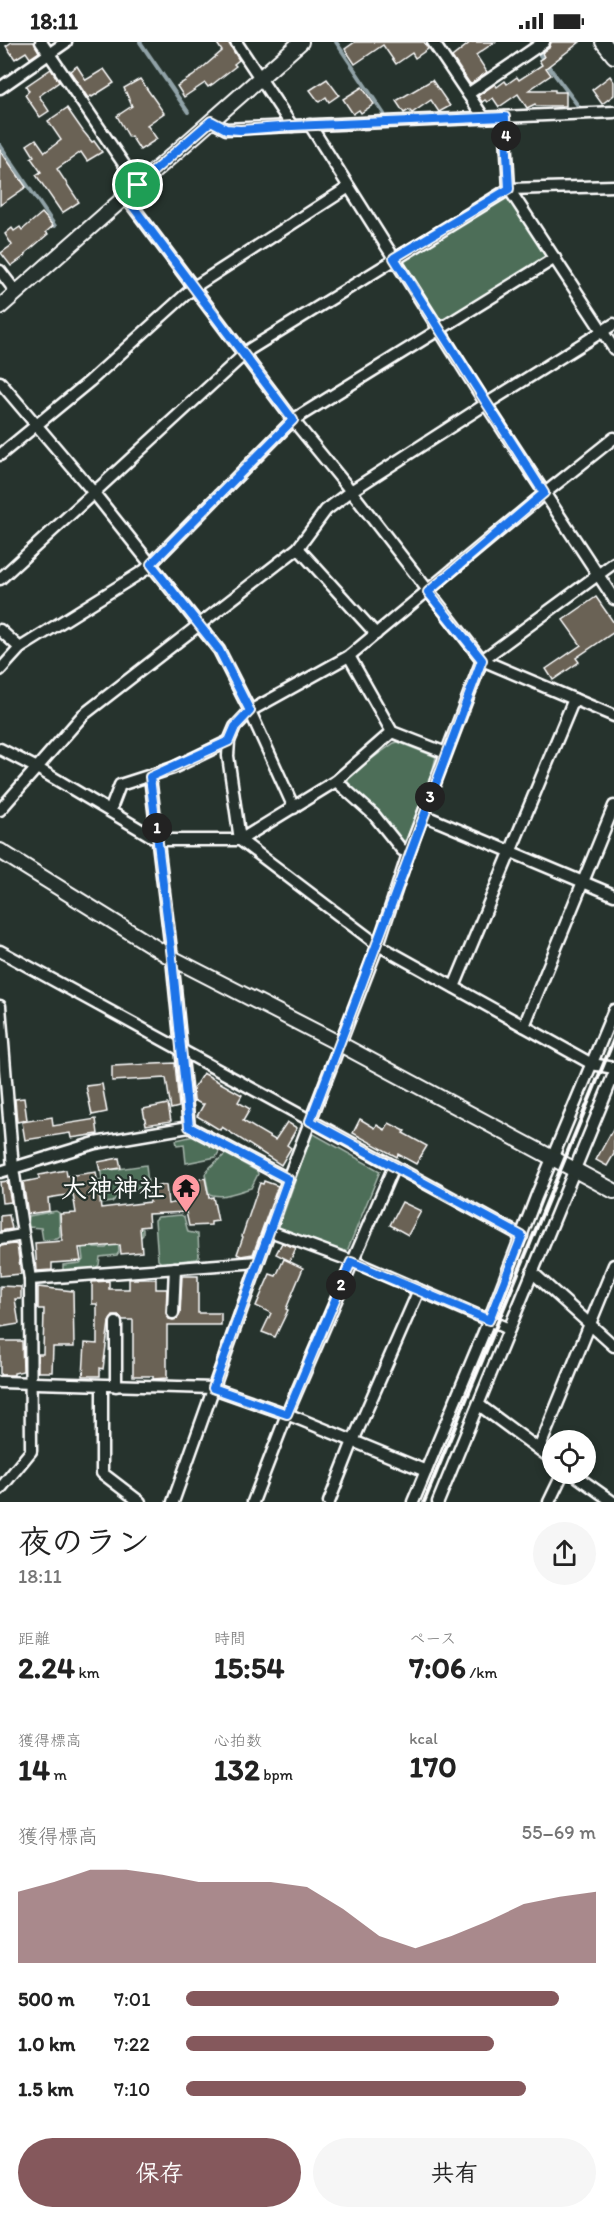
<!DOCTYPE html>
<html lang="ja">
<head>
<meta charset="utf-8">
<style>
  :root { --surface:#fff; --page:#f6f6f6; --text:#222; --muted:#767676; --accent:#85585c }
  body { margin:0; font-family:Itim,"Klee One",sans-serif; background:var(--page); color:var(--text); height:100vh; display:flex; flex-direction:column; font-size:22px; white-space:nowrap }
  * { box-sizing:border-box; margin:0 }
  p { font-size:20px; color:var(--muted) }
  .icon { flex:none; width:33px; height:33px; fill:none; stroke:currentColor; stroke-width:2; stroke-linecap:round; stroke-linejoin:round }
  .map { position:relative; height:1460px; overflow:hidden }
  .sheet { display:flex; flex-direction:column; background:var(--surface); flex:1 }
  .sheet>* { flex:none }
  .buttons { position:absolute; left:542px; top:1388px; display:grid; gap:12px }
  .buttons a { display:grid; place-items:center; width:54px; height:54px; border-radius:50%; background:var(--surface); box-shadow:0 3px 9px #0003; font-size:30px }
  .pin { position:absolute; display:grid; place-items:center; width:51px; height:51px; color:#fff; margin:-26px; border:3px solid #fff; border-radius:50%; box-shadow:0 2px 6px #0007 }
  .km { position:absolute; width:30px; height:30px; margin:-15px; border-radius:50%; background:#222; color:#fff; font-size:16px; line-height:30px; text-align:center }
  .round { display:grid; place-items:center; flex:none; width:63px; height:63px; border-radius:32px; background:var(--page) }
  .summary { display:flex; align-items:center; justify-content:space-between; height:102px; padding:0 18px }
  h1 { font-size:33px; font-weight:700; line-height:45px }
  .figures { display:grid; grid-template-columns:repeat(3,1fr); gap:9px; height:102px; padding:6px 18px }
  .figures div { display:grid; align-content:center }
  .figures b { font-size:30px; font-weight:700 }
  .figures small { font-size:16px; font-weight:400 }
  .figures p { font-size:16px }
  .chart { height:168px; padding:12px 18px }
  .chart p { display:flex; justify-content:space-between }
  .chart svg { width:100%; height:108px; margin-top:6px; fill:var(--accent); opacity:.7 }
  .button { display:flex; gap:12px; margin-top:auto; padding:12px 18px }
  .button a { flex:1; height:69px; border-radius:36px; background:var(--accent); color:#fff; font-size:24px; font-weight:700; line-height:69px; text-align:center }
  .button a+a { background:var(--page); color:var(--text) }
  ul { padding:0 18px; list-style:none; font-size:20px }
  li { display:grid; grid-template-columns:96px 72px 1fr; align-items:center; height:45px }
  li i { height:15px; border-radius:8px; background:var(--accent) }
  .status { display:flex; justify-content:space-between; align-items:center; height:42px; padding:0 30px; background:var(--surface); direction:ltr }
  .status svg { height:16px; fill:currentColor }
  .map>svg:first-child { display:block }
  .green { fill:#4e6e59; stroke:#a6b6ac; stroke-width:1.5 }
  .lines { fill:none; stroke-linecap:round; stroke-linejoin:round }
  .stream { stroke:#91a3a8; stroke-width:4 }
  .building { fill:#6b6254; stroke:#fff; stroke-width:1.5 }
  .minor-casing { stroke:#fff; stroke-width:15 }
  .tertiary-casing { stroke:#fff; stroke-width:18 }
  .minor { stroke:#26332d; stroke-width:10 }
  .tertiary { stroke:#26332d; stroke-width:14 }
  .rail { stroke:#fff; stroke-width:4 }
  .route-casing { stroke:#fff; stroke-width:12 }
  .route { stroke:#1a73e8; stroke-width:8 }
  .labels { text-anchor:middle; stroke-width:4.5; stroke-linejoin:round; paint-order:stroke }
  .poi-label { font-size:26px; font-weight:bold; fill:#fff; stroke:#26332d; text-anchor:end }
</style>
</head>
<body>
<div class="status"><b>18:11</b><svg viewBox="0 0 49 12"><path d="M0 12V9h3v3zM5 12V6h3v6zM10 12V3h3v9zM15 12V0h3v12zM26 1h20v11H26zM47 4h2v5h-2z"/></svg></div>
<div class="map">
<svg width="614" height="1460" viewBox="0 0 614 1460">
  <rect width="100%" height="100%" fill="#26332d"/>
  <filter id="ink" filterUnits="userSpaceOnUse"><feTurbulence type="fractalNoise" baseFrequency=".0167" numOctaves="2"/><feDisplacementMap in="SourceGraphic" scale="12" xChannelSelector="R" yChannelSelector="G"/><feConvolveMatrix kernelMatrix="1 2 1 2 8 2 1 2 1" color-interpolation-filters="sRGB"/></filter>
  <g filter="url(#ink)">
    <g class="green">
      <polygon points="509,150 551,215 440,282 399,218"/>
      <polygon points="398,700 436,715 433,727 406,798 401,800 348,740 349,733 394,701"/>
      <polygon points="312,1091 380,1129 345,1214 278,1187"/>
      <polygon points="194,1094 220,1108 216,1115 186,1121 184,1102 177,1103 176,1098"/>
      <path d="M226,1112L257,1129L258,1132L251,1146C237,1150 222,1157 209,1152L205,1132C209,1124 218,1118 226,1112Z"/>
      <polygon points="109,1119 111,1128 146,1123 148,1141 147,1143 120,1152 112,1160 91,1163 89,1153 99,1152 97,1139 102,1137 99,1121"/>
      <polygon points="56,1169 59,1171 60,1195 57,1197 43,1198 41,1186 28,1185 29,1174"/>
      <polygon points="181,1173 184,1175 188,1190 198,1192 199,1215 197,1217 161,1221 158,1218 155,1178 158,1175"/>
      <polygon points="139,1186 143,1187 143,1193 141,1195 120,1197 118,1198 119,1210 117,1213 100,1215 99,1223 96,1226 63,1229 63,1223 80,1221 83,1218 81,1201 93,1199 94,1206 106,1206 108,1204"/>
    </g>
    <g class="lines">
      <g class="stream">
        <polyline points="140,0 188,70"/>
        <polyline points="336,0 384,72"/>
        <polyline points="537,9 579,65"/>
        <polyline points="0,103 55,184"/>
      </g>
    </g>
    <g class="building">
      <polygon points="12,0 34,0 39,10 30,16 26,10 15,17 6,4"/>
      <polygon points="216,0 228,0 239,18 234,22 236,24 213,42 208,45 205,41 184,55 177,44 193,34 222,9"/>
      <polygon points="355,0 424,0 428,7 415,16 412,11 396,22 383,3 355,22 345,7"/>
      <polygon points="471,0 495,0 476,13 487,30 470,42 452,15"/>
      <polygon points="551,0 580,0 546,26 551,33 529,48 555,48 555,50 566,50 566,64 536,64 535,62 527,66 518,52 499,65 493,56 487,60 485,58 482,60 478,54 495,42 497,45 505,39 507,42 517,35 519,38 542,23 539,18 544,15 542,11 549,6"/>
      <polygon points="77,24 86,38 104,27 114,41 92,55 91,54 88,56 70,29"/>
      <polygon points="51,27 59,40 39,54 49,69 40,75 25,53 29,49 26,44"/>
      <polygon points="610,34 614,40 614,53 602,62 592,48"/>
      <polygon points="140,37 164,71 147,83 157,97 140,108 131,94 129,95 117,74 132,64 124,46"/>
      <polygon points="327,37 339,53 329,60 326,55 319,60 310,48"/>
      <polygon points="432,38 450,64 439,70 431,58 412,71 409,68 404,71 396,59"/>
      <polygon points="362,45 374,62 361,71 359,68 353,72 343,57"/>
      <polygon points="67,66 83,89 92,100 94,99 102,110 87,119 81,110 57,127 79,160 62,171 36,133 41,130 31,116 34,114 27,103 36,97 45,110 61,98 48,79"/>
      <polygon points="0,108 26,145 0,163"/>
      <polygon points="42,171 53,184 46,190 48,192 27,210 25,214 11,224 1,211 12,203 5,192 12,186 14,189 20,185 22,188"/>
      <polygon points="596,555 614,581 614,590 576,616 579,620 553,638 546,627 581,603 563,578"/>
      <polygon points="175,1021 179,1065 171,1067 166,1036 112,1039 112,1024"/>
      <polygon points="203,1031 242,1053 238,1060 250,1067 243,1079 275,1098 287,1080 297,1086 287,1103 291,1106 281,1123 222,1085 220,1088 197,1074 204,1062 201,1062 194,1058 193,1047"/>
      <polygon points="102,1042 107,1070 92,1073 86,1044"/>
      <polygon points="24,1056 27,1078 17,1080 15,1057"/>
      <polygon points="168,1062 171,1079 146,1083 143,1067"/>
      <polygon points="52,1075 53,1084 96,1077 98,1092 71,1096 70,1091 25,1098 22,1080"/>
      <polygon points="360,1077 375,1086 377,1083 385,1088 389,1081 405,1089 403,1091 427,1104 416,1122 398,1112 397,1115 353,1091"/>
      <polygon points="614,1085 614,1112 607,1124 596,1118"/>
      <polygon points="119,1116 121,1126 100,1129 98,1120"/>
      <polygon points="66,1128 67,1134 96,1130 101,1166 150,1160 149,1145 166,1143 168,1162 192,1158 189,1139 205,1136 209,1156 213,1155 218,1179 211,1180 211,1183 189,1184 186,1170 148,1172 149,1184 140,1185 142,1210 121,1212 120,1203 79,1206 81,1219 52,1221 52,1228 37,1229 35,1201 62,1199 60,1172 76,1171 73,1152 48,1156 49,1169 28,1172 23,1140 39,1137 39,1133"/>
      <polygon points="7,1139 11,1160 2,1161 0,1140"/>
      <polygon points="264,1139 278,1144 253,1212 241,1214 237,1212 243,1195 242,1194 260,1141 263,1142"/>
      <polygon points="402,1160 421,1169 408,1193 390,1183"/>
      <polygon points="9,1173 12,1187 0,1189 0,1174"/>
      <polygon points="282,1201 296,1206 290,1219 276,1212"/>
      <polygon points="14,1202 17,1203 21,1232 0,1234 0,1204"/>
      <polygon points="284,1217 303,1226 286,1267 288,1268 275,1295 262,1290 271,1271 256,1264 270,1232 276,1234"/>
      <polygon points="182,1234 198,1234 198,1271 221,1271 221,1283 167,1283 167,1336 153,1337 153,1334 133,1334 133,1278 123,1278 119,1274 113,1274 109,1280 103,1327 100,1326 100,1334 83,1334 85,1301 97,1302 97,1262 92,1262 92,1240 109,1239 109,1247 129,1247 129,1237 156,1237 156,1247 167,1247 166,1271 169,1277 173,1278 177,1277 180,1272"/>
      <polygon points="0,1244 21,1245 21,1257 15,1257 19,1282 0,1285"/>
      <polygon points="38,1245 73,1249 74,1305 53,1305 52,1330 38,1330 38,1312 43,1312 44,1267 38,1267"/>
      <polygon points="0,1299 22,1299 23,1329 14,1331 14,1333 0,1333"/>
    </g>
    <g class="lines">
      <g class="minor-casing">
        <g id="minor">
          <polyline points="41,0 138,143"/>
          <polyline points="236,0 292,84"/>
          <polyline points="433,0 484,76"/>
          <polyline points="0,46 66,0"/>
          <polyline points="468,52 544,0"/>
          <polyline points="505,75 509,147 614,307"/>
          <polyline points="211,79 226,87 292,84 614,70"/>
          <polyline points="310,83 486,362 614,557"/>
          <polyline points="125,154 293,378 351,449 482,618 409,809 378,903 288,1137 173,1460"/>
          <polyline points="0,229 16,250"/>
          <polyline points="0,340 94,451 219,608 250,669 294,766"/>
          <polyline points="0,413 90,339 194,245 349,145"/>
          <polyline points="298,506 376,592"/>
          <polyline points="614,521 482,618 614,674"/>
          <polyline points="0,537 250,307 509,147 614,144"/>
          <polyline points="0,588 20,606"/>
          <polyline points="349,614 392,690 446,711"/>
          <polyline points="0,628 20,606 145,528 293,378 555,216"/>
          <polyline points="392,690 336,739 240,798 228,714 229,699 235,685 250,669 349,614 545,451 614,396"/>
          <polyline points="0,707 37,726 158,798 240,798 378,903 592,1022 614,1026"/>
          <polyline points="150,735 172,916 189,1085"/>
          <polyline points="336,739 374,773 402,808 409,809"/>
          <polyline points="0,768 83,673 298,506 326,468 351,449 486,362 614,282"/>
          <polyline points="110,769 120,743 173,726 229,699"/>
          <polyline points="423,773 614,853"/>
          <polyline points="0,909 522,1194"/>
          <polyline points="454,945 574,657"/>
          <polyline points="0,964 13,1126 30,1237 31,1409 0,1447"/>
          <polyline points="524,984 614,764"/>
          <polyline points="0,1130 95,1101 189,1085 288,1137"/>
          <polyline points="270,1189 352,1219 509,1287"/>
          <polyline points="0,1197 22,1193"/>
          <polyline points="532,1230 614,1304"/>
          <polyline points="30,1237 258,1220"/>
          <polyline points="173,1271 175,1226"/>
          <polyline points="0,1340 213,1346 287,1372 426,1429"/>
          <polyline points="102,1344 102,1431 140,1460"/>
          <polyline points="116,1344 116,1281"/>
          <polyline points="479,1363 552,1417"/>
          <polyline points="539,1407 614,1223"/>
          <polyline points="572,1431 613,1460"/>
          <polyline points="253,1460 287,1372 394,1124"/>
          <polyline points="329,1460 353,1399 419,1248"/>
          <polyline points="413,1460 489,1278 536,1155 614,968"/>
          <polyline points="438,1460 614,1032"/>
          <polyline points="549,1460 563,1431"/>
        </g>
      </g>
      <g class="tertiary-casing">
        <g id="tertiary">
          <polyline points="603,0 614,14"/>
          <polyline points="0,265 301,0"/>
          <polyline points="0,809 172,916 340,1002 614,1149"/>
        </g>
      </g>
      <use href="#minor" class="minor"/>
      <use href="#tertiary" class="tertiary"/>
      <polyline class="rail" points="424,1460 614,997"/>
    </g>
  </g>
  <g class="lines" filter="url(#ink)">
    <g class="route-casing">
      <path id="route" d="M505,75L509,147L394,216L544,451L428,550L482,618C424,772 369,926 310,1079L522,1194L489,1278L351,1220L287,1372L213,1346L288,1137L189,1085L172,916L150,735L229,699L235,685L250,669L219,608L151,522L293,378L125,154L211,79L226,87L240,88L292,84Z"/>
    </g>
    <use href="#route" class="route"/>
  </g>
  <defs>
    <g id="temple-pin" transform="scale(1.5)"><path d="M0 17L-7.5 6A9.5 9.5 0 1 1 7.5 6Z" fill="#ff9aa2" stroke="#26332d"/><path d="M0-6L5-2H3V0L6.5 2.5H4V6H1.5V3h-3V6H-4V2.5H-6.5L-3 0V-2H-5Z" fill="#111"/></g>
  </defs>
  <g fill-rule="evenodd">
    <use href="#temple-pin" x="186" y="1146"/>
  </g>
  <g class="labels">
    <g class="poi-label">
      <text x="165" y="1155">大神神社</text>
    </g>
  </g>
</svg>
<div class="buttons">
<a><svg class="icon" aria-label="locate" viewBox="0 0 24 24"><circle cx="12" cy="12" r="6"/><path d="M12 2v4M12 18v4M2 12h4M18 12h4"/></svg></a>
</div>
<div class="pin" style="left:138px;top:143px;background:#1e9e55"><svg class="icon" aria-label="arrive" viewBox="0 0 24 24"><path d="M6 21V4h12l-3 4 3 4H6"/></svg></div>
<b class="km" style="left:157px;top:786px">1</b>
<b class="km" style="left:341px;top:1243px">2</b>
<b class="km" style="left:430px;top:755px">3</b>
<b class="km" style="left:506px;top:94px">4</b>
</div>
<section class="sheet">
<div class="summary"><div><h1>夜のラン</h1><p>18:11</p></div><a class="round"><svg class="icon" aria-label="share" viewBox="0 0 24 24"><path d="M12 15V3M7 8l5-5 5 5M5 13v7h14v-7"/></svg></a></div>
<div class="figures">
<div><p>距離</p><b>2.24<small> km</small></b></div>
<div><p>時間</p><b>15:54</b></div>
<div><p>ペース</p><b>7:06<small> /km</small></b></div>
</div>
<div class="figures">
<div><p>獲得標高</p><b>14<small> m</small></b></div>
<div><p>心拍数</p><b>132<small> bpm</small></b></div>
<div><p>kcal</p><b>170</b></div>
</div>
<div class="chart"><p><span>獲得標高</span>55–69 m</p>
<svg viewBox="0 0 160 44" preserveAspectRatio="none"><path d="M0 44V15L10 11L20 6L30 6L40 8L50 11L60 11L70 11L80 13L90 22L100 33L110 38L120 33L130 27L140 20L150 17L160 15V44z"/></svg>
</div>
<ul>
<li><b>500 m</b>7:01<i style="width:91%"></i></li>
<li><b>1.0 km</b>7:22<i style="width:75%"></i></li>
<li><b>1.5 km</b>7:10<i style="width:83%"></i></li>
</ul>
<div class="button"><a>保存</a><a>共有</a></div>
</section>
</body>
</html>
